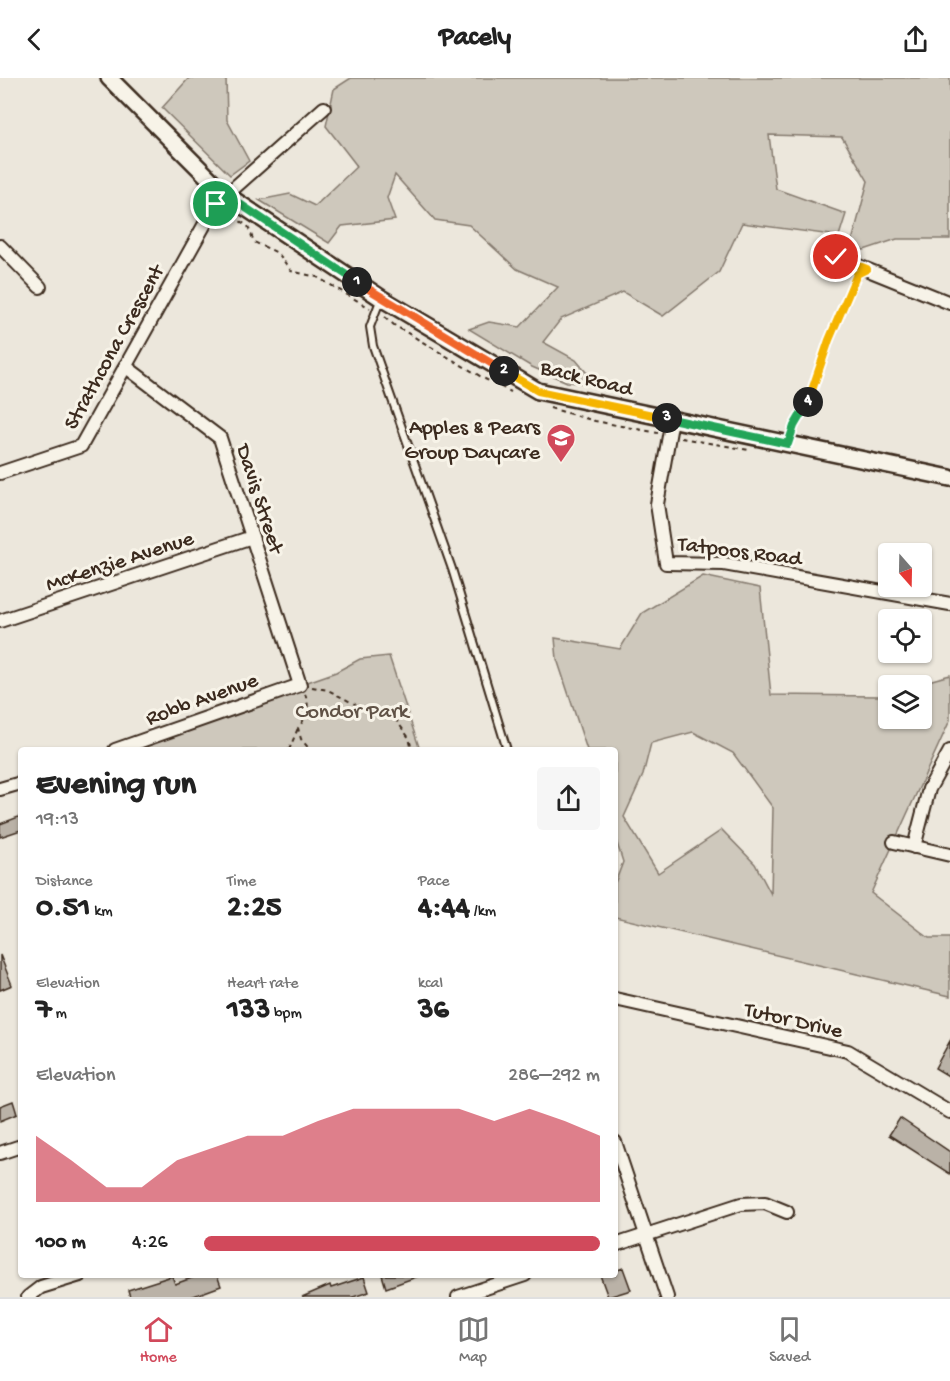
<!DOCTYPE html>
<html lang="en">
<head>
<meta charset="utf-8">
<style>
  :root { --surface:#fff; --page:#f6f6f6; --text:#222; --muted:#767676; --line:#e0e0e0; --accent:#d1495b }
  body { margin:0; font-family:"Gochi Hand",sans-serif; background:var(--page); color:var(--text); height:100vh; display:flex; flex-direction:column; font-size:22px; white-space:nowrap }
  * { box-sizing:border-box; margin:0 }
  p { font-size:20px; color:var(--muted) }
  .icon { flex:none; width:33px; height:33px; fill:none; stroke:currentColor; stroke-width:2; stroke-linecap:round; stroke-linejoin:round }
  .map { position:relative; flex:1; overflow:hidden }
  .details { position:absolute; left:18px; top:669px; width:600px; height:531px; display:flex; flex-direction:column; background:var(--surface); border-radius:6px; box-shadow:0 2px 4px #0004 }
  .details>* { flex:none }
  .needle { width:39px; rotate:160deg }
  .tools { position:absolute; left:878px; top:465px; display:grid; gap:12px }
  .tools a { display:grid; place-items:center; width:54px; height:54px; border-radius:6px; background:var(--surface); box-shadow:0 2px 4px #0004; font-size:30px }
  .pin { position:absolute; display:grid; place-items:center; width:51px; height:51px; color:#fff; margin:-26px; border:3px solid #fff; border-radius:50%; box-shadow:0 2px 6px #0007 }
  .km { position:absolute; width:30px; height:30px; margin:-15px; border-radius:50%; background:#222; color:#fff; font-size:16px; line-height:30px; text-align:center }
  .round { display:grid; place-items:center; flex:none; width:63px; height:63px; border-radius:6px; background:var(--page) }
  .summary { display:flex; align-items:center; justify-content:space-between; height:102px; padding:0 18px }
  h1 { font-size:33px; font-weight:700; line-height:45px }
  .figures { display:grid; grid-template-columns:repeat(3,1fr); gap:9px; height:102px; padding:6px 18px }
  .figures div { display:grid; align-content:center }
  .figures b { font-size:30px; font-weight:700 }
  .figures small { font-size:16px; font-weight:400 }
  .figures p { font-size:16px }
  .chart { height:168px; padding:12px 18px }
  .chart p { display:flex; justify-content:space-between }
  .chart svg { width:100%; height:108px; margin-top:6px; fill:var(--accent); opacity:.7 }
  ul { padding:0 18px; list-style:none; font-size:20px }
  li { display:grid; grid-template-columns:96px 72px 1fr; align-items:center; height:45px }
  li i { height:15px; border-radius:8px; background:var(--accent) }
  header { display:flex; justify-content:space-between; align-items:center; height:78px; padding:0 18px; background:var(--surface); font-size:27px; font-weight:700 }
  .tabs { display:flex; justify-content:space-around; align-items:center; height:84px; border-top:2px solid var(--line); background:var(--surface); font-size:16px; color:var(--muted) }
  .tabs a { display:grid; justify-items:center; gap:3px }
  .tabs .current { color:var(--accent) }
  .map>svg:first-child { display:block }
  .green { fill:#cec8bc; stroke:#84796d; stroke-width:1.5; fill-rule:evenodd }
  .building { fill:#bab2a7; stroke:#3b2a1e; stroke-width:1.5 }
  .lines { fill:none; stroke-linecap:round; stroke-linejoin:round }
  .service-casing { stroke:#3b2a1e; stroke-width:10 }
  .minor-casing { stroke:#3b2a1e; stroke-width:16 }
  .tertiary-casing { stroke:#3b2a1e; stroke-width:20 }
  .path { stroke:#3b2a1e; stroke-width:2; stroke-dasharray:4.5 4.5; stroke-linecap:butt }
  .service { stroke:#f7f3e8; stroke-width:6 }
  .minor { stroke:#f7f3e8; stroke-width:12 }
  .tertiary { stroke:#f7f3e8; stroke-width:15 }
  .split-1-casing { stroke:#fff; stroke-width:12 }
  .split-2-casing { stroke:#fff; stroke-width:12 }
  .split-3-casing { stroke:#fff; stroke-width:12 }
  .split-4-casing { stroke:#fff; stroke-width:12 }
  .split-5-casing { stroke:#fff; stroke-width:12 }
  .split-1 { stroke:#22a559; stroke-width:8 }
  .split-2 { stroke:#f0652b; stroke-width:8 }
  .split-3 { stroke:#f5b400; stroke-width:8 }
  .split-4 { stroke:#22a559; stroke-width:8 }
  .split-5 { stroke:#f5b400; stroke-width:8 }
  .labels { text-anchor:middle; stroke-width:6; stroke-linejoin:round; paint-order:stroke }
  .street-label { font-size:22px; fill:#3b2a1e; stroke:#f7f3e8 }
  .poi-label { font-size:22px; fill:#3b2a1e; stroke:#f7f3e8; text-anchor:end }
  .park-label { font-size:22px; fill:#605246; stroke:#f7f3e8 }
</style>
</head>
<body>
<header><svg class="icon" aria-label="back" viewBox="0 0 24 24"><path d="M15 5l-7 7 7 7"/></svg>Pacely<svg class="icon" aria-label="share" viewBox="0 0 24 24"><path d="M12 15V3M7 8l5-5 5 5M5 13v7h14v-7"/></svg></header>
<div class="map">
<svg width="950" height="1219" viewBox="0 0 950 1219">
  <rect width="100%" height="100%" fill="#ece7dc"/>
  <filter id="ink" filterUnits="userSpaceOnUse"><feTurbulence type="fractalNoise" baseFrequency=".0167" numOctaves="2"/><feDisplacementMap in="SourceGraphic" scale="12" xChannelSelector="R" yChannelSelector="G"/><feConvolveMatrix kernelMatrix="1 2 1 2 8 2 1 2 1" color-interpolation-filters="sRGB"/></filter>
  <g filter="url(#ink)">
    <g class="green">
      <polygon points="189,0 226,0 227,42 249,83 230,97 162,30"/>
      <polygon points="351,0 950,0 950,161 897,161 864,172 851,167 868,103 842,59 769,57 776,111 846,136 839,158 742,145 719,194 663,238 623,214 561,241 543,264 576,282 596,306 567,304 532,289 469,251 489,244 520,249 558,209 517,191 469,147 435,142 395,97 387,120 395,142 342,148 329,165 259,122 290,116 315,128 357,88 326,48 334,11"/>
      <path d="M703,498L760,510L771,617L880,618L888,615V640H921V608L914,607L950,597V642L871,815L929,860H950V918L615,839V805L623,784L615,759V672H587L557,581L555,560L620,571L642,535ZM693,654L733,675L773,730L771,816L755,786L722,752L658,795L624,739L643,697L651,665Z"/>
      <polygon points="389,578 420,672 115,672 336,594 360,581"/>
    </g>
    <g class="building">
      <polygon points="21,738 21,752 0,759 0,746"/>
      <polygon points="0,877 12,907 0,912"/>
      <polygon points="950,963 950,999 935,990"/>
      <polygon points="13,1023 17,1036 0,1043 0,1028"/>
      <polygon points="900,1040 950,1074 950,1096 889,1057"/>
      <polygon points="623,1190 631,1212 608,1219 600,1197 615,1197 615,1193"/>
      <polygon points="200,1197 217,1197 221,1208 191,1219 130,1219 128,1212 172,1198 175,1206"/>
      <polygon points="382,1197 418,1197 419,1198 386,1210"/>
      <polygon points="364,1199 369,1214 353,1219 302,1219 330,1207 331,1210"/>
    </g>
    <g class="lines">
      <g class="service-casing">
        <polyline id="service" points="381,220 370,249 373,268 452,491 507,672"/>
      </g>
      <g class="minor-casing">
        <g id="minor">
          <polyline points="0,168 40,209"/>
          <polyline points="836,179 950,225"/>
          <polyline points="672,341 657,426 666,485 724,486 950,526"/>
          <polyline points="0,395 81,368 216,126 324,30"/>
          <polyline points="0,543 252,459"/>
          <polyline points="115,672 300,607 220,360 125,288"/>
          <polyline points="0,711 21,705"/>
          <polyline points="894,764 950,777"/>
          <polyline points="914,769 929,711 950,673"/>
          <polyline points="615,921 848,973 950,1034"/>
          <polyline points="615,1064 667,1219"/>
          <polyline points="0,1075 21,1068"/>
          <polyline points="615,1167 741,1126 765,1125 787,1134"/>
          <polyline points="28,1219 41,1209 80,1197"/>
          <polyline points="458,1219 525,1197"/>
        </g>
      </g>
      <g class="tertiary-casing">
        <polyline id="tertiary" points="109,0 225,116 381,220 538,313 950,400"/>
      </g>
      <g class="path">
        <polyline points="225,134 248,148 254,164 278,175 291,193 317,199 370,230"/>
        <polyline points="385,239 394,247 485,301 511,314"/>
        <polyline points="550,330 595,343 658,355"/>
        <polyline points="792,355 807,328 829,262 855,200"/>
        <polyline points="681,360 749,372"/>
        <polyline points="312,609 328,612 362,630 394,639 409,660 412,672"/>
        <path d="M305,616C311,629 306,640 298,650L301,661L310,672"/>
        <polyline points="289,672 298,650"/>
      </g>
      <use href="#service" class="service"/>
      <use href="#minor" class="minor"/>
      <use href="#tertiary" class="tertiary"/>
    </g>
  </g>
  <g class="lines" filter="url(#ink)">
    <g class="split-1-casing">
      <polyline id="split-1" points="216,126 225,116 357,204"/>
    </g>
    <g class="split-2-casing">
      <polyline id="split-2" points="357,204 504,293"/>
    </g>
    <g class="split-3-casing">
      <polyline id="split-3" points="504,293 538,313 667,340"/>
    </g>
    <g class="split-4-casing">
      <polyline id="split-4" points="667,340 788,366 794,348 808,324"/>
    </g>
    <g class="split-5-casing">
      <polyline id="split-5" points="808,324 829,262 857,196 867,191 836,179"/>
    </g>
    <use href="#split-1" class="split-1"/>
    <use href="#split-2" class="split-2"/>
    <use href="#split-3" class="split-3"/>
    <use href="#split-4" class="split-4"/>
    <use href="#split-5" class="split-5"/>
  </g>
  <defs>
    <g id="school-pin" transform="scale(1.5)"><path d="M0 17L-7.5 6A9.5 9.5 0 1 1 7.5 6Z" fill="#d1495b" stroke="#f7f3e8"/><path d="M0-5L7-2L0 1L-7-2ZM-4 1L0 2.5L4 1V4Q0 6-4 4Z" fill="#fff"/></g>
  </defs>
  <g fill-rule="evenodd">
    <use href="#school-pin" x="561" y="360"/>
  </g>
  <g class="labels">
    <g class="street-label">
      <text transform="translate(112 268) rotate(-61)" y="8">Strathcona Crescent</text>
      <text transform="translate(587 298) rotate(14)" y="8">Back Road</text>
      <text transform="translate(262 420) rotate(72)" y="8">Davis Street</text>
      <text transform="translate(740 471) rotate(7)" y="8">Tatpoos Road</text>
      <text transform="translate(119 481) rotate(-18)" y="8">McKenzie Avenue</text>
      <text transform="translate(201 619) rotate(-20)" y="8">Robb Avenue</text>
      <text transform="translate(794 940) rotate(13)" y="8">Tutor Drive</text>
    </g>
    <g class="poi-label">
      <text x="540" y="355">Apples &amp; Pears<tspan x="540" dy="25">Group Daycare</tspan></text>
    </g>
    <g class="park-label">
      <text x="352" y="639">Condor Park</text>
    </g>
  </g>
</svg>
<div class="tools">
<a><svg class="needle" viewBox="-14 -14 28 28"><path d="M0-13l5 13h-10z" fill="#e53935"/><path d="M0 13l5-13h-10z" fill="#767676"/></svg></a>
<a><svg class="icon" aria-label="locate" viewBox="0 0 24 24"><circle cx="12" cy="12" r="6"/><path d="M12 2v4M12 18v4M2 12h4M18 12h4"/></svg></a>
<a><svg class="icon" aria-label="layers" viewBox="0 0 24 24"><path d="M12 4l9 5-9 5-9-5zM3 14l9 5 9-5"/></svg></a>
</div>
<div class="pin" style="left:216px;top:126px;background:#1e9e55"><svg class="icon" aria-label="arrive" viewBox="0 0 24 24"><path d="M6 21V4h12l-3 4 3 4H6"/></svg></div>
<div class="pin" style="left:836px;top:179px;background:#d93025"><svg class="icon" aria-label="check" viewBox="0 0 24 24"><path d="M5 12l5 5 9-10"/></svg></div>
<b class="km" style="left:357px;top:204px">1</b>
<b class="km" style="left:504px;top:293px">2</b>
<b class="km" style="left:667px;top:340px">3</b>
<b class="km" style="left:808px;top:324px">4</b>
<section class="details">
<div class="summary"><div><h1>Evening run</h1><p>19:13</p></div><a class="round"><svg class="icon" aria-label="share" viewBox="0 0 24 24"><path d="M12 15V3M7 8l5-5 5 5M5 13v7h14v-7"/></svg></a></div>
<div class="figures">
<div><p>Distance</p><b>0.51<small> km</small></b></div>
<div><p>Time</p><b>2:25</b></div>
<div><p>Pace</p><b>4:44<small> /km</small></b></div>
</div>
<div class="figures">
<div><p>Elevation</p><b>7<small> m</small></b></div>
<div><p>Heart rate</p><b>133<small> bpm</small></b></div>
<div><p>kcal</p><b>36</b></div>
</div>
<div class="chart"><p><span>Elevation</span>286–292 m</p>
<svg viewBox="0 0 160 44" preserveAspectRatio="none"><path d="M0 44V17L10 27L20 38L30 38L40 27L50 22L60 17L70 17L80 11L90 6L100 6L110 6L120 6L130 11L140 6L150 11L160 17V44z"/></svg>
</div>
<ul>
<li><b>100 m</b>4:26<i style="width:100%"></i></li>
</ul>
</section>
</div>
<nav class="tabs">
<a class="current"><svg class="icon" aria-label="home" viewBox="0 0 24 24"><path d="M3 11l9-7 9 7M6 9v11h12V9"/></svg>Home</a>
<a><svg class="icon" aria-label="map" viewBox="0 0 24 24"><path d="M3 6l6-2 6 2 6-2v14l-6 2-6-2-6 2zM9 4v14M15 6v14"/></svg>Map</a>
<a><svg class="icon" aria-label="saved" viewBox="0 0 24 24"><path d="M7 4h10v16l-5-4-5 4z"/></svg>Saved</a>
</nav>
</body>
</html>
